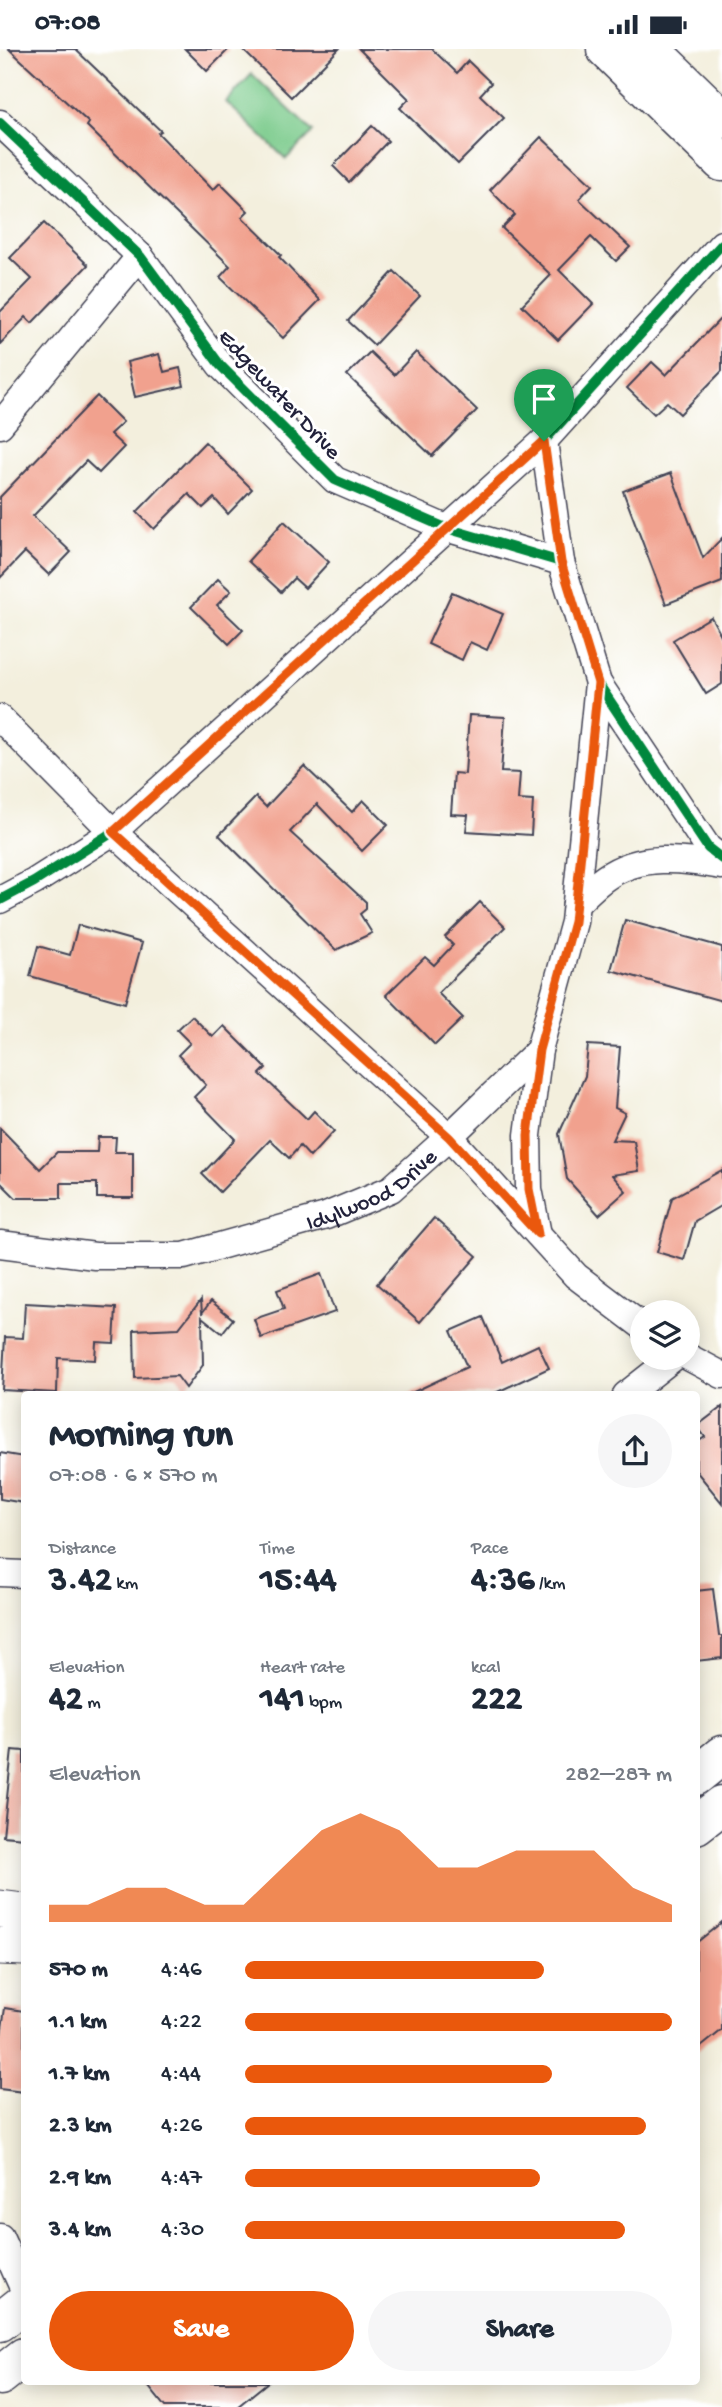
<!DOCTYPE html>
<html lang="en">
<head>
<meta charset="utf-8">
<style>
  :root { --surface:#fff; --page:#f6f6f7; --text:#1f2937; --muted:#747a83; --accent:#ea580c }
  body { margin:0; font-family:"Gochi Hand",sans-serif; background:var(--page); color:var(--text); height:100vh; display:flex; flex-direction:column; font-size:26px; white-space:nowrap }
  * { box-sizing:border-box; margin:0 }
  p { font-size:23px; color:var(--muted) }
  .icon { flex:none; width:38px; height:38px; fill:none; stroke:currentColor; stroke-width:2; stroke-linecap:round; stroke-linejoin:round }
  .map { position:relative; flex:1; overflow:hidden }
  .details { position:absolute; left:21px; top:1342px; width:679px; height:994px; display:flex; flex-direction:column; background:var(--surface); border-radius:7px; box-shadow:0 4px 18px #0003 }
  .details>* { flex:none }
  .fabs { position:absolute; left:630px; top:1251px; display:grid; gap:14px }
  .fabs a { display:grid; place-items:center; width:70px; height:70px; border-radius:50%; background:var(--surface); box-shadow:0 4px 18px #0003; font-size:35px }
  .pin { position:absolute; display:grid; place-items:center; width:60px; height:60px; color:#fff; margin:-72px -30px; border-radius:50% 50% 50% 0; rotate:-45deg; box-shadow:0 0 7px #0007 }
  .pin .icon { rotate:45deg }
  .round { display:grid; place-items:center; flex:none; width:74px; height:74px; border-radius:37px; background:var(--page) }
  .head { display:flex; align-items:center; justify-content:space-between; height:119px; padding:0 28px }
  h1 { font-size:38px; font-weight:800; line-height:52px }
  .metrics { display:grid; grid-template-columns:repeat(3,1fr); gap:10px; height:119px; padding:7px 28px }
  .metrics div { display:grid; align-content:center }
  .metrics b { font-size:35px; font-weight:800 }
  .metrics small { font-size:19px; font-weight:400 }
  .metrics p { font-size:19px }
  .chart { height:196px; padding:14px 28px }
  .chart p { display:flex; justify-content:space-between }
  .chart svg { width:100%; height:126px; margin-top:7px; fill:var(--accent); opacity:.7 }
  .cta { display:flex; gap:14px; margin-top:auto; padding:14px 28px }
  .cta a { flex:1; height:80px; border-radius:42px; background:var(--accent); color:#fff; font-size:28px; font-weight:800; line-height:80px; text-align:center }
  .cta a+a { background:var(--page); color:var(--text) }
  ul { padding:0 28px; list-style:none; font-size:23px }
  li { display:grid; grid-template-columns:112px 84px 1fr; align-items:center; height:52px }
  li i { height:18px; border-radius:9px; background:var(--accent) }
  .status { display:flex; justify-content:space-between; align-items:center; height:49px; padding:0 35px; background:var(--surface); direction:ltr }
  .status svg { height:19px; fill:currentColor }
  .map>svg:first-child { display:block }
  .green { fill:#79ca8a; stroke:#4e7662; stroke-width:2 }
  .building { fill:#f1a18e }
  .lines { fill:none; stroke-linecap:round; stroke-linejoin:round }
  .minor-casing { stroke:#414153; stroke-width:29 }
  .secondary-casing { stroke:#414153; stroke-width:39 }
  .primary-casing { stroke:#414153; stroke-width:41 }
  .minor { stroke:#fff; stroke-width:26 }
  .secondary { stroke:#fff; stroke-width:37 }
  .primary { stroke:#fff; stroke-width:38 }
  .cycleway-casing { stroke:#fff; stroke-width:15 }
  .cycleway { stroke:#00873e; stroke-width:10 }
  .route-casing { stroke:#fff; stroke-width:14 }
  .route { stroke:#ea580c; stroke-width:9 }
  .labels { text-anchor:middle; stroke-width:6; stroke-linejoin:round; paint-order:stroke }
  .street-label { font-size:23px; fill:#22223b; stroke:#fff }
</style>
</head>
<body>
<div class="status"><b>07:08</b><svg viewBox="0 0 49 12"><path d="M0 12V9h3v3zM5 12V6h3v6zM10 12V3h3v9zM15 12V0h3v12zM26 1h20v11H26zM47 4h2v5h-2z"/></svg></div>
<div class="map">
<svg width="722" height="2358" viewBox="0 0 722 2358">
  <rect width="100%" height="100%" fill="#fff"/>
  <filter id="ink" filterUnits="userSpaceOnUse"><feTurbulence type="fractalNoise" baseFrequency=".0143" numOctaves="2"/><feDisplacementMap in="SourceGraphic" scale="14" xChannelSelector="R" yChannelSelector="G"/><feConvolveMatrix kernelMatrix="1 2 1 2 8 2 1 2 1" color-interpolation-filters="sRGB"/></filter>
  <filter id="wash" filterUnits="userSpaceOnUse"><feTurbulence type="fractalNoise" baseFrequency=".00686" numOctaves="4" result="noise"/><feDisplacementMap in="SourceGraphic" scale="28" xChannelSelector="R" yChannelSelector="G"/><feGaussianBlur stdDeviation="1.57" result="paint"/><feColorMatrix in="noise" values="0 0 0 0 0 0 0 0 0 0 0 0 0 0 0 0 0 1.4 0 .05"/><feComposite in="paint" operator="in"/></filter>
  <g filter="url(#wash)">
    <rect width="100%" height="100%" fill="#f3efdd"/>
    <polygon class="green" points="252,25 313,83 286,110 226,53"/>
    <g id="blocks">
      <g class="building">
        <polygon points="9,0 75,0 161,82 158,84 213,141 220,134 248,162 242,168 281,206 279,208 320,251 283,289 220,228 230,217 87,77 89,74"/>
        <polygon points="185,0 229,0 207,22"/>
        <polygon points="242,0 339,0 291,48"/>
        <polygon points="359,0 432,0 457,24 468,12 491,34 480,46 504,69 458,115 400,59 409,50"/>
        <polygon points="372,77 388,92 349,133 333,117"/>
        <polygon points="541,88 592,136 579,150 630,198 616,212 591,188 559,221 593,255 558,291 522,256 551,226 502,179 515,166 490,141"/>
        <polygon points="44,174 88,216 32,274 26,268 0,295 0,263 32,230 10,209"/>
        <polygon points="394,222 420,247 374,296 348,272"/>
        <polygon points="722,268 722,322 680,365 667,353 654,365 627,339 652,313 666,326"/>
        <polygon points="370,303 394,326 416,303 477,361 432,407 347,326"/>
        <polygon points="159,305 164,323 180,319 184,337 135,348 127,313"/>
        <polygon points="97,347 123,373 110,385 124,398 99,424 86,412 33,467 71,503 49,526 25,503 0,529 0,448"/>
        <polygon points="205,393 252,440 228,465 214,449 203,459 189,445 154,480 137,463"/>
        <polygon points="671,424 703,509 722,489 722,533 666,555 623,442"/>
        <polygon points="284,472 329,513 305,539 294,529 281,543 248,512"/>
        <polygon points="218,530 231,542 217,556 243,581 229,595 191,558"/>
        <polygon points="452,543 503,565 487,601 470,593 462,611 428,595"/>
        <polygon points="711,568 722,588 722,635 706,645 673,591"/>
        <polygon points="469,666 505,668 501,723 520,724 518,751 533,752 531,786 466,782 468,766 451,765 454,724 465,725"/>
        <polygon points="304,717 352,763 363,751 388,776 362,802 317,755 290,783 366,853 366,860 360,865 372,884 336,901 219,786 256,748 266,758"/>
        <polygon points="480,853 505,878 438,944 463,969 435,996 386,946 425,908 434,916 453,896 445,888"/>
        <polygon points="625,871 722,898 722,952 611,921"/>
        <polygon points="78,876 142,894 125,954 30,927 38,897 70,906"/>
        <polygon points="192,967 213,988 224,977 266,1019 260,1025 307,1070 314,1062 334,1082 310,1108 300,1097 289,1109 270,1091 220,1143 202,1125 235,1090 194,1048 206,1036 178,1006 190,994 177,981"/>
        <polygon points="588,996 620,998 615,1059 625,1064 612,1091 634,1092 639,1122 612,1126 626,1142 599,1166 567,1130 559,1085 585,1027"/>
        <polygon points="0,1079 40,1120 57,1103 97,1103 98,1088 116,1088 115,1103 133,1103 133,1149 97,1149 97,1134 61,1134 61,1149 16,1149 0,1133"/>
        <polygon points="722,1121 722,1156 695,1172 684,1211 657,1203 672,1149"/>
        <polygon points="434,1169 477,1207 420,1273 377,1235"/>
        <polygon points="321,1225 335,1263 261,1289 254,1270 284,1260 277,1241"/>
        <polygon points="201,1251 202,1264 211,1252 233,1270 222,1284 202,1268 203,1316 186,1339 177,1327 135,1329 134,1281 179,1279"/>
        <polygon points="25,1254 116,1259 114,1294 96,1293 95,1311 58,1309 57,1344 2,1341 5,1288 23,1289"/>
        <polygon points="483,1268 502,1313 538,1296 549,1319 491,1346 407,1346 467,1318 451,1282"/>
        <polygon points="722,1358 722,1454 696,1422 696,1394 705,1388 697,1377"/>
        <polygon points="0,1404 24,1408 24,1454 0,1450"/>
        <polygon points="713,1540 719,1587 722,1587 722,1609 696,1612 696,1542"/>
        <polygon points="12,1701 24,1702 24,1789 3,1787"/>
        <polygon points="722,1873 722,1981 696,2002 696,1894"/>
        <polygon points="5,1959 24,1962 24,2043 0,2040 0,1993"/>
        <polygon points="145,2333 268,2333 237,2358 165,2358"/>
      </g>
    </g>
  </g>
  <g filter="url(#ink)">
    <use href="#blocks" fill-opacity="0" stroke="#414153" stroke-width="2"/>
    <g class="lines">
      <g class="minor-casing">
        <g id="minor">
          <polyline points="0,74 140,207 220,316 335,431 446,479 561,513 598,634 708,799 722,810"/>
          <polyline points="0,376 140,207"/>
          <polyline points="544,392 561,513"/>
          <polyline points="0,669 113,783 449,1088 576,1227 642,1277"/>
          <polyline points="0,851 34,833 113,783 544,392 722,195"/>
          <path d="M576,855C585,846 595,836 605,829C640,804 682,810 722,817"/>
          <polyline points="538,1185 529,1140 528,1086 539,1001"/>
          <path id="s1" d="M0,1195L95,1207H184L326,1167L391,1140L449,1088L539,1001L574,873L598,634"/>
          <polyline points="688,1308 722,1326"/>
          <polyline points="626,1346 673,1309"/>
          <polyline points="0,1524 24,1525"/>
          <polyline points="0,2188 24,2241"/>
        </g>
      </g>
      <g class="secondary-casing">
        <g id="secondary">
          <polyline points="0,1860 24,1863"/>
          <polyline points="0,1897 24,1898"/>
        </g>
      </g>
      <g class="primary-casing">
        <g id="primary">
          <polyline points="606,0 722,113"/>
          <polyline points="650,0 722,70"/>
          <polyline points="696,1727 722,1706"/>
          <polyline points="696,1776 722,1756"/>
          <polyline points="0,2273 24,2254"/>
          <polyline points="0,2327 24,2308"/>
        </g>
      </g>
      <use href="#minor" class="minor"/>
      <use href="#secondary" class="secondary"/>
      <use href="#primary" class="primary"/>
      <g class="cycleway-casing">
        <g id="cycleway">
          <polyline points="0,74 140,207 220,316 335,431 446,479 561,513 598,634 708,799 722,810"/>
          <polyline points="0,851 34,833 113,783 544,392 722,195"/>
        </g>
      </g>
      <use href="#cycleway" class="cycleway"/>
    </g>
  </g>
  <g class="lines" filter="url(#ink)">
    <g class="route-casing">
      <polygon id="route" points="544,392 561,513 598,634 574,873 539,1001 528,1086 529,1140 538,1185 449,1088 113,783"/>
    </g>
    <use href="#route" class="route"/>
  </g>
  <g class="labels">
    <g class="street-label">
      <text transform="translate(281 344) rotate(47)" y="8">Edgewater Drive</text>
      <text dy="8" stroke="none"><textPath href="#s1" startOffset="385">Idylwood Drive</textPath></text>
    </g>
  </g>
</svg>
<div class="fabs">
<a><svg class="icon" aria-label="layers" viewBox="0 0 24 24"><path d="M12 4l9 5-9 5-9-5zM3 14l9 5 9-5"/></svg></a>
</div>
<div class="pin" style="left:544px;top:392px;background:#1e9e55"><svg class="icon" aria-label="arrive" viewBox="0 0 24 24"><path d="M6 21V4h12l-3 4 3 4H6"/></svg></div>
<section class="details">
<div class="head"><div><h1>Morning run</h1><p>07:08 · 6 × 570 m</p></div><a class="round"><svg class="icon" aria-label="share" viewBox="0 0 24 24"><path d="M12 15V3M7 8l5-5 5 5M5 13v7h14v-7"/></svg></a></div>
<div class="metrics">
<div><p>Distance</p><b>3.42<small> km</small></b></div>
<div><p>Time</p><b>15:44</b></div>
<div><p>Pace</p><b>4:36<small> /km</small></b></div>
</div>
<div class="metrics">
<div><p>Elevation</p><b>42<small> m</small></b></div>
<div><p>Heart rate</p><b>141<small> bpm</small></b></div>
<div><p>kcal</p><b>222</b></div>
</div>
<div class="chart"><p><span>Elevation</span>282–287 m</p>
<svg viewBox="0 0 160 44" preserveAspectRatio="none"><path d="M0 44V38L10 38L20 32L30 32L40 38L50 38L60 25L70 12L80 6L90 12L100 25L110 25L120 19L130 19L140 19L150 32L160 38V44z"/></svg>
</div>
<ul>
<li><b>570 m</b>4:46<i style="width:70%"></i></li>
<li><b>1.1 km</b>4:22<i style="width:100%"></i></li>
<li><b>1.7 km</b>4:44<i style="width:72%"></i></li>
<li><b>2.3 km</b>4:26<i style="width:94%"></i></li>
<li><b>2.9 km</b>4:47<i style="width:69%"></i></li>
<li><b>3.4 km</b>4:30<i style="width:89%"></i></li>
</ul>
<div class="cta"><a>Save</a><a>Share</a></div>
</section>
</div>
</body>
</html>
